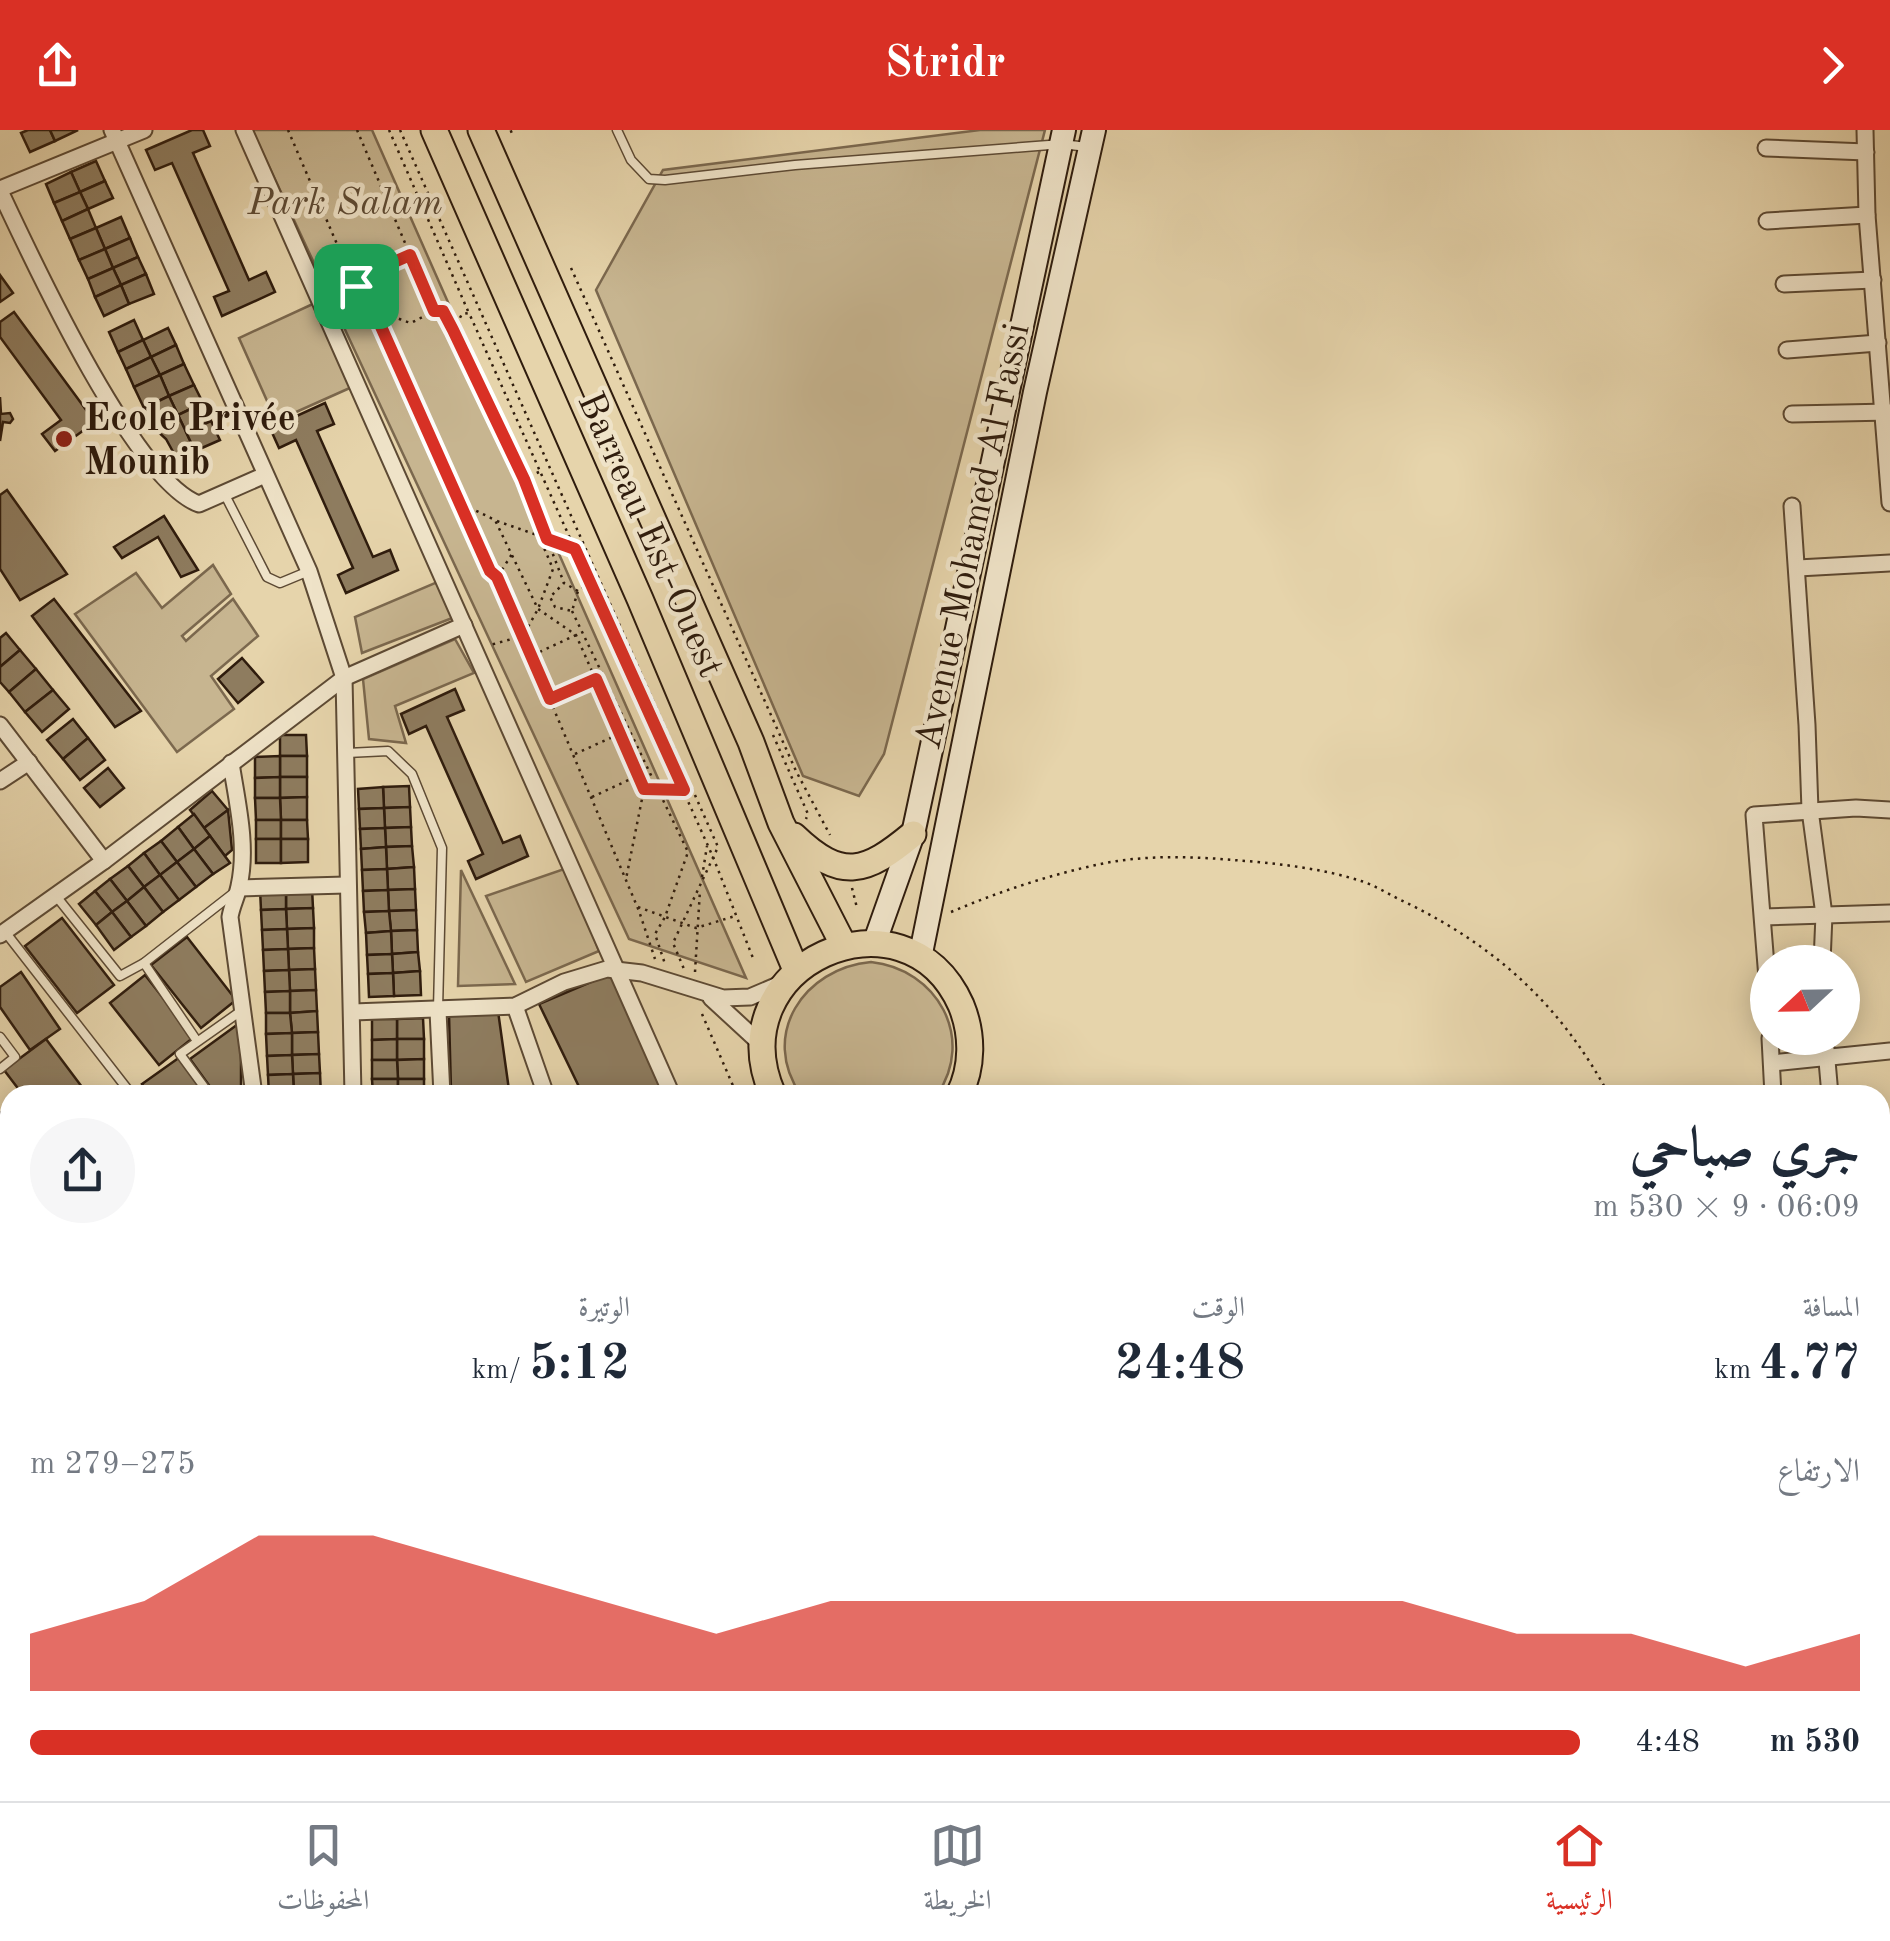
<!DOCTYPE html>
<html lang="ar">
<head>
<meta charset="utf-8">
<style>
  :root { --surface:#fff; --page:#f6f6f7; --text:#1f2937; --muted:#747a83; --line:#e0e1e3; --accent:#d93025 }
  body { margin:0; font-family:"Old Standard TT",Amiri,serif; background:var(--page); color:var(--text); direction:rtl; height:100vh; display:flex; flex-direction:column; font-size:38px; white-space:nowrap }
  * { box-sizing:border-box; margin:0 }
  p { font-size:32px; color:var(--muted) }
  .icon { flex:none; width:55px; height:55px; fill:none; stroke:currentColor; stroke-width:2; stroke-linecap:round; stroke-linejoin:round }
  .map { position:relative; flex:1; overflow:hidden; direction:ltr }
  .drawer { position:absolute; left:0px; top:955px; width:1890px; height:718px; display:flex; flex-direction:column; background:var(--surface); border-radius:30px 30px 0 0; box-shadow:0 5px 25px #0003; direction:rtl }
  .drawer>* { flex:none }
  .needle { width:65px; rotate:248deg }
  .buttons { position:absolute; left:1750px; top:815px; display:grid; gap:20px }
  .buttons a { display:grid; place-items:center; width:110px; height:110px; border-radius:50%; background:var(--surface); box-shadow:0 5px 25px #0003; font-size:50px }
  .pin { position:absolute; display:grid; place-items:center; width:85px; height:85px; color:#fff; margin:-42px; border-radius:20px; box-shadow:0 5px 15px #0006 }
  .round { display:grid; place-items:center; flex:none; width:105px; height:105px; border-radius:52px; background:var(--page) }
  .headline { display:flex; align-items:center; justify-content:space-between; height:170px; padding:0 30px }
  h1 { font-size:55px; font-weight:700; line-height:75px }
  .metrics { display:grid; grid-template-columns:repeat(3,1fr); gap:15px; height:170px; padding:10px 30px }
  .metrics div { display:grid; align-content:center }
  .metrics b { font-size:50px; font-weight:700 }
  .metrics small { font-size:28px; font-weight:400 }
  .metrics p { font-size:28px }
  .chart { height:280px; padding:20px 30px }
  .chart p { display:flex; justify-content:space-between }
  .chart svg { width:100%; height:180px; margin-top:10px; fill:var(--accent); opacity:.7 }
  ul { padding:0 30px; list-style:none; font-size:32px }
  li { display:grid; grid-template-columns:160px 120px 1fr; align-items:center; height:75px }
  li i { height:25px; border-radius:12px; background:var(--accent) }
  header { display:flex; justify-content:space-between; align-items:center; height:130px; padding:0 30px; background:var(--accent); color:#fff; font-size:45px; font-weight:700 }
  .tabs { display:flex; justify-content:space-around; align-items:center; height:140px; border-top:2px solid var(--line); background:var(--surface); font-size:28px; color:var(--muted) }
  .tabs a { display:grid; justify-items:center; gap:5px }
  .tabs .on { color:var(--accent) }
  .map>svg:first-child { display:block }
  .green { fill:#c7b590; stroke:#7b684e; stroke-width:2.5 }
  .building { fill:#8e7c5f; stroke:#2f1c0d; stroke-width:2.5 }
  .lines { fill:none; stroke-linecap:round; stroke-linejoin:round }
  .lane-casing { stroke:#5d4a34; stroke-width:11 }
  .street-casing { stroke:#5d4a34; stroke-width:19 }
  .secondary-casing { stroke:#2f1c0d; stroke-width:26 }
  .primary-casing { stroke:#2f1c0d; stroke-width:29 }
  .path { stroke:#2f1c0d; stroke-width:2.5; stroke-dasharray:2.5 5; stroke-linecap:butt }
  .lane { stroke:#efe3c8; stroke-width:8 }
  .street { stroke:#efe3c8; stroke-width:15 }
  .secondary { stroke:#efe3c8; stroke-width:22 }
  .primary { stroke:#e6d4ab; stroke-width:25 }
  .route-casing { stroke:#fff; stroke-width:20 }
  .route { stroke:#d93025; stroke-width:12 }
  .poi-dot { fill:#8f2418; stroke:#efe3c8; stroke-width:4 }
  .labels { text-anchor:middle; stroke-width:9; stroke-linejoin:round; paint-order:stroke }
  .park-label { font-size:38px; font-style:italic; fill:#5d4a34; stroke:#efe3c8 }
  .poi-label { font-size:38px; font-weight:bold; fill:#2f1c0d; stroke:#efe3c8; text-anchor:start }
  .street-label { font-size:38px; fill:#2f1c0d; stroke:#efe3c8 }
</style>
</head>
<body>
<header><svg class="icon" aria-label="forward" viewBox="0 0 24 24"><path d="M9 5l7 7-7 7"/></svg>Stridr<svg class="icon" aria-label="share" viewBox="0 0 24 24"><path d="M12 15V3M7 8l5-5 5 5M5 13v7h14v-7"/></svg></header>
<div class="map">
<svg width="1890" height="1671" viewBox="0 0 1890 1671">
  <rect width="100%" height="100%" fill="#e6d4ab"/>
  <filter id="stains"><feTurbulence type="fractalNoise" baseFrequency=".002" numOctaves="4"/><feColorMatrix values="0 0 0 0 .2 0 0 0 0 .09 0 0 0 0 .02 0 0 0 .5 -.17"/></filter>
  <radialGradient id="worn" r=".72"><stop offset=".6" stop-color="#630" stop-opacity="0"/><stop offset="1" stop-color="#630" stop-opacity=".3"/></radialGradient>
  <g class="green">
    <polygon points="252,0 372,0 746,848 629,809"/>
    <polygon points="980,0 1045,0 884,624 859,666 803,646 596,160 663,40"/>
    <polygon points="315,173 352,257 276,291 239,208"/>
    <polygon points="213,435 231,464 182,506 186,511 233,469 258,506 211,546 234,579 177,622 75,484 136,443 162,478"/>
    <polygon points="442,450 460,485 362,523 355,487"/>
    <polygon points="455,509 474,543 395,576 406,613 369,609 363,549"/>
    <polygon points="567,738 599,821 526,852 486,766"/>
    <polygon points="461,740 515,854 458,856"/>
    <path d="M871,832C937,839 976,908 937,965H801C759,905 804,838 871,832Z"/>
  </g>
  <g class="building">
    <polygon points="28,0 50,0 55,11 30,22 21,3"/>
    <polygon points="50,0 78,0 55,11"/>
    <polygon points="192,0 203,0 210,16 193,23 249,150 266,142 275,162 222,186 214,167 229,161 172,33 155,40 146,20"/>
    <polygon points="96,31 105,51 80,62 71,42"/>
    <polygon points="71,42 80,62 54,73 46,54"/>
    <polygon points="105,51 113,68 88,79 80,62"/>
    <polygon points="80,62 88,79 62,91 54,73"/>
    <polygon points="88,79 96,98 70,109 62,91"/>
    <polygon points="121,87 130,108 105,119 96,98"/>
    <polygon points="96,98 105,119 79,130 70,109"/>
    <polygon points="130,108 138,127 113,138 105,119"/>
    <polygon points="105,119 113,138 88,149 79,130"/>
    <polygon points="138,127 146,144 121,155 113,138"/>
    <polygon points="113,138 121,155 95,167 88,149"/>
    <polygon points="146,144 154,164 129,174 121,155"/>
    <polygon points="0,145 13,163 0,172"/>
    <polygon points="121,155 129,174 104,186 95,167"/>
    <polygon points="14,182 95,292 55,321 42,304 61,290 0,207 0,192"/>
    <polygon points="134,190 143,210 118,222 109,202"/>
    <polygon points="168,198 176,215 151,227 143,210"/>
    <polygon points="143,210 151,227 126,239 118,222"/>
    <polygon points="176,215 184,234 160,245 151,227"/>
    <polygon points="151,227 160,245 134,257 126,239"/>
    <polygon points="184,234 194,255 169,266 160,245"/>
    <polygon points="160,245 169,266 144,278 134,257"/>
    <polygon points="194,255 203,273 178,285 169,266"/>
    <polygon points="169,266 178,285 153,297 144,278"/>
    <polygon points="0,267 1,284 10,283 13,289 10,293 3,292 0,311"/>
    <polygon points="203,273 211,291 186,302 178,285"/>
    <polygon points="325,273 334,294 317,301 373,427 390,420 398,440 346,463 338,445 353,438 296,310 279,318 270,298"/>
    <polygon points="178,285 195,321 177,329 166,309 153,297"/>
    <polygon points="211,291 220,310 195,321 186,302"/>
    <polygon points="7,360 67,444 20,470 0,439 0,365"/>
    <polygon points="164,386 198,440 181,447 158,407 122,428 114,417"/>
    <polygon points="54,469 141,581 115,597 32,486"/>
    <polygon points="6,503 20,520 0,537 0,508"/>
    <polygon points="20,520 36,539 9,562 0,552 0,537"/>
    <polygon points="242,528 263,552 238,573 218,549"/>
    <polygon points="36,539 53,560 25,582 9,562"/>
    <polygon points="455,559 464,580 447,587 503,713 520,706 528,726 476,749 468,731 483,724 426,596 409,604 401,584"/>
    <polygon points="53,560 69,579 42,602 25,582"/>
    <polygon points="73,589 88,608 63,629 47,610"/>
    <polygon points="280,605 306,605 307,626 280,626"/>
    <polygon points="88,608 105,630 80,650 63,629"/>
    <rect x="280" y="626" width="27" height="21"/>
    <polygon points="280,626 280,647 255,648 255,627"/>
    <polygon points="108,638 124,658 100,677 84,658"/>
    <polygon points="280,647 307,647 307,667 280,668"/>
    <polygon points="280,647 280,668 255,668 255,648"/>
    <polygon points="409,656 410,677 384,678 383,657"/>
    <polygon points="383,657 384,678 359,679 358,659"/>
    <polygon points="212,661 228,680 204,698 190,680"/>
    <polygon points="307,667 307,690 281,690 280,668"/>
    <polygon points="255,668 280,668 281,690 256,690"/>
    <polygon points="410,677 411,697 385,698 384,678"/>
    <polygon points="384,678 385,698 360,699 359,679"/>
    <polygon points="228,680 232,720 225,726 204,698"/>
    <polygon points="194,684 210,706 194,719 178,697"/>
    <rect x="256" y="690" width="25" height="19"/>
    <polygon points="281,690 307,690 308,709 281,709"/>
    <polygon points="178,697 194,719 177,732 161,711"/>
    <polygon points="411,697 412,716 386,717 385,698"/>
    <polygon points="385,698 386,717 361,719 360,699"/>
    <polygon points="210,706 230,733 213,744 194,719"/>
    <rect x="256" y="709" width="25" height="24"/>
    <polygon points="281,709 308,709 308,732 281,733"/>
    <polygon points="161,711 177,732 160,745 144,723"/>
    <polygon points="412,716 414,737 387,739 386,717"/>
    <polygon points="386,717 387,739 362,740 361,719"/>
    <polygon points="194,719 213,744 196,757 177,732"/>
    <polygon points="144,723 160,745 144,757 128,736"/>
    <polygon points="177,732 196,757 179,770 160,745"/>
    <polygon points="128,736 144,757 127,771 110,749"/>
    <polygon points="414,737 415,759 388,760 387,739"/>
    <polygon points="387,739 388,760 363,761 362,740"/>
    <polygon points="160,745 179,770 163,782 144,757"/>
    <polygon points="110,749 127,771 112,782 95,761"/>
    <polygon points="144,757 163,782 146,796 127,771"/>
    <polygon points="286,758 312,758 313,778 286,779"/>
    <polygon points="286,758 286,779 261,780 260,759"/>
    <polygon points="415,759 416,780 389,781 388,760"/>
    <polygon points="388,760 389,781 364,782 363,761"/>
    <polygon points="95,761 112,782 96,795 79,774"/>
    <polygon points="127,771 146,796 131,807 112,782"/>
    <polygon points="313,778 314,798 287,799 286,779"/>
    <polygon points="286,779 287,799 262,800 261,780"/>
    <polygon points="416,780 417,800 391,801 389,781"/>
    <polygon points="389,781 391,801 366,803 364,782"/>
    <polygon points="112,782 131,807 114,820 96,795"/>
    <polygon points="62,788 114,855 77,883 25,816"/>
    <polygon points="314,798 314,818 288,819 287,799"/>
    <polygon points="287,799 288,819 263,820 262,800"/>
    <polygon points="417,800 418,822 392,824 391,801"/>
    <polygon points="391,801 392,824 367,825 366,803"/>
    <polygon points="187,807 236,870 201,898 151,835"/>
    <polygon points="314,818 315,839 289,840 288,819"/>
    <polygon points="288,819 289,840 264,841 263,820"/>
    <polygon points="418,822 420,841 393,843 392,824"/>
    <polygon points="392,824 393,843 368,844 367,825"/>
    <polygon points="315,839 316,860 290,861 289,840"/>
    <polygon points="289,840 290,861 265,862 264,841"/>
    <polygon points="420,841 421,865 394,866 393,843"/>
    <polygon points="21,842 60,899 30,920 0,877 0,857"/>
    <polygon points="393,843 394,866 369,867 368,844"/>
    <polygon points="612,843 667,965 583,965 539,874"/>
    <polygon points="145,845 194,907 159,935 110,873"/>
    <polygon points="316,860 317,881 290,883 290,861"/>
    <polygon points="290,861 290,883 266,883 265,862"/>
    <polygon points="317,881 318,902 292,903 290,883"/>
    <polygon points="498,881 509,960 451,961 449,885"/>
    <polygon points="266,883 290,883 292,903 266,904"/>
    <polygon points="423,888 424,909 397,909 397,889"/>
    <polygon points="372,889 397,889 397,909 372,910"/>
    <polygon points="241,892 241,965 216,965 190,929"/>
    <polygon points="318,902 319,924 292,925 292,903"/>
    <polygon points="292,903 292,925 267,926 266,904"/>
    <polygon points="46,909 88,965 23,965 4,940"/>
    <polygon points="397,909 424,909 424,929 397,930"/>
    <polygon points="397,909 397,930 372,930 372,910"/>
    <polygon points="319,924 320,943 293,944 292,925"/>
    <polygon points="292,925 293,944 268,945 267,926"/>
    <polygon points="180,927 206,965 150,965 142,954"/>
    <polygon points="424,929 424,949 398,949 397,930"/>
    <polygon points="372,930 397,930 398,949 372,949"/>
    <polygon points="320,943 321,965 294,965 293,944"/>
    <polygon points="293,944 294,965 269,965 268,945"/>
    <polygon points="372,949 398,949 398,965 373,965"/>
    <rect x="398" y="949" width="26" height="16"/>
    <polygon points="514,960 516,965 461,965"/>
    <polygon points="4,980 10,987 10,1065 0,1052 0,983"/>
    <polygon points="0,1108 10,1121 10,1135 1,1142"/>
    <polygon points="2,1184 10,1194 10,1209 2,1216"/>
    <polygon points="2,1216 10,1226 10,1243 1,1251"/>
    <polygon points="8,1258 10,1288 8,1290 0,1279 0,1264"/>
    <polygon points="8,1290 10,1293 9,1323 0,1311 0,1296"/>
    <polygon points="9,1323 10,1353 6,1356 0,1348 0,1329"/>
    <polygon points="10,1370 10,1403 0,1391 0,1378"/>
    <polygon points="0,1391 10,1403 0,1411"/>
    <polygon points="10,1403 10,1434 0,1421 0,1411"/>
    <polygon points="2,1445 10,1455 10,1465 0,1473"/>
    <polygon points="10,1465 10,1491 7,1494 0,1485 0,1473"/>
    <polygon points="7,1494 10,1520 2,1527 0,1500"/>
    <polygon points="161,1662 163,1665 154,1671 134,1671 128,1663"/>
    <polygon points="245,1662 266,1662 271,1669 239,1671 237,1669"/>
    <polygon points="310,1662 338,1662 327,1671 317,1671"/>
    <polygon points="339,1662 367,1662 368,1665 360,1671 345,1671"/>
    <polygon points="424,1662 449,1662 451,1671 419,1671 417,1668"/>
    <polygon points="499,1662 577,1662 565,1671 501,1671"/>
  </g>
  <g class="lines">
    <g class="lane-casing">
      <g id="lane">
        <polyline points="617,0 631,30 649,49 665,50 795,35 1062,14 1087,17"/>
        <polyline points="224,363 267,447 280,453 309,441"/>
        <polyline points="347,623 388,621 412,644 442,718 438,879"/>
        <polyline points="56,766 120,846 144,833 235,762"/>
        <polyline points="6,803 132,965"/>
        <polyline points="144,833 197,911"/>
        <polyline points="0,907 15,927 0,939"/>
        <polyline points="210,965 180,924 241,881"/>
        <polyline points="0,1258 10,1250"/>
        <polyline points="0,1563 10,1576"/>
        <polyline points="75,1662 82,1671"/>
        <polyline points="196,1662 205,1671"/>
      </g>
    </g>
    <g class="street-casing">
      <g id="street">
        <polyline points="112,0 309,441 344,548 353,965"/>
        <polyline points="244,0 672,965"/>
        <polyline points="1865,0 1867,85 1890,373"/>
        <polyline points="1766,18 1866,22"/>
        <polyline points="0,59 144,0"/>
        <path d="M0,61C31,127 134,351 199,374L265,345"/>
        <polyline points="1767,91 1867,85"/>
        <polyline points="1784,154 1873,150"/>
        <polyline points="1787,220 1878,213"/>
        <polyline points="1792,284 1890,282"/>
        <polyline points="1792,376 1807,595 1810,680 1824,785 1822,832"/>
        <polyline points="1798,438 1890,433"/>
        <polyline points="0,595 104,731"/>
        <path d="M231,633C237,672 248,716 239,756C237,767 232,775 230,787L254,965"/>
        <polyline points="0,651 29,632"/>
        <polyline points="239,758 346,755"/>
        <polyline points="1763,787 1890,783"/>
        <polyline points="0,805 104,731 344,548 464,495"/>
        <polyline points="1768,861 1754,685 1856,678 1890,680"/>
        <polyline points="711,868 762,915"/>
        <polyline points="515,876 546,965"/>
        <polyline points="438,881 442,965"/>
        <polyline points="353,882 515,876 564,852 607,839 642,843 723,868 750,867 785,852"/>
        <polyline points="1770,908 1773,965"/>
        <polyline points="1825,908 1830,965"/>
        <polyline points="1772,933 1890,921"/>
        <polyline points="1880,1071 1890,1070"/>
        <polyline points="0,1086 10,1100"/>
        <polyline points="0,1175 10,1167"/>
        <polyline points="1880,1261 1890,1265"/>
        <polyline points="1880,1425 1890,1424"/>
        <polyline points="0,1433 10,1446"/>
        <polyline points="0,1596 10,1587"/>
        <polyline points="184,1662 191,1671"/>
        <polyline points="285,1662 291,1671"/>
        <polyline points="372,1662 379,1671"/>
        <polyline points="460,1662 462,1671"/>
        <polyline points="482,1662 484,1671"/>
        <polyline points="1700,1662 1705,1671"/>
        <polyline points="219,1671 231,1662"/>
        <polyline points="390,1671 399,1662"/>
        <polyline points="1601,1671 1604,1662"/>
      </g>
    </g>
    <g class="secondary-casing">
      <g id="secondary">
        <polyline points="874,814 913,704 1064,0"/>
        <polyline points="920,828 1035,262 1094,0"/>
        <polyline points="0,1623 10,1636"/>
        <polyline points="30,1662 37,1671"/>
        <polyline points="656,1671 659,1662"/>
        <polyline points="689,1671 691,1662"/>
      </g>
    </g>
    <g class="primary-casing">
      <g id="primary">
        <polyline points="434,0 640,469 796,840"/>
        <polyline points="481,0 751,612 781,693 844,816"/>
        <path d="M794,706C842,752 866,743 913,704"/>
        <path d="M773,965C715,834 905,750 961,875C973,904 973,937 959,965"/>
        <polyline points="1166,1662 1170,1671"/>
        <polyline points="1213,1662 1217,1671"/>
      </g>
    </g>
    <g class="path">
      <path d="M288,0L355,156C372,174 387,186 411,193L434,181"/>
      <polyline points="357,0 434,181 443,181 524,349 564,453"/>
      <polyline points="389,0 468,181"/>
      <polyline points="400,0 718,717 673,813 684,839"/>
      <polyline points="510,2 515,0"/>
      <polyline points="571,138 796,641 830,705"/>
      <polyline points="354,149 410,125"/>
      <polyline points="370,172 489,441 497,447 523,506 490,515"/>
      <polyline points="453,201 462,184 469,183 713,727 753,828"/>
      <polyline points="539,342 516,352 553,439 538,479 523,506 639,781 655,829"/>
      <polyline points="456,371 495,390 538,479 576,505 644,659 626,749"/>
      <polyline points="497,391 574,418"/>
      <polyline points="498,446 512,424"/>
      <polyline points="578,461 564,453 550,467 555,477 572,481 578,461 589,454"/>
      <polyline points="572,481 688,722 665,787 655,804 665,834"/>
      <polyline points="533,525 576,505"/>
      <polyline points="551,568 594,550"/>
      <polyline points="773,605 808,684 806,689"/>
      <polyline points="575,624 617,605"/>
      <polyline points="645,659 682,660"/>
      <polyline points="592,667 635,647"/>
      <polyline points="702,747 707,716"/>
      <polyline points="852,758 857,778"/>
      <polyline points="638,777 696,798 735,786"/>
      <path d="M951,782C998,762 1046,746 1096,735C1140,725 1188,726 1233,730C1274,733 1321,738 1361,751C1377,756 1393,767 1409,774C1498,818 1562,877 1609,965"/>
      <polyline points="695,842 700,760"/>
      <polyline points="702,884 737,965"/>
      <polyline points="1880,1579 1890,1574"/>
      <polyline points="1132,1662 1136,1671"/>
      <polyline points="1246,1662 1249,1671"/>
      <polyline points="1725,1671 1739,1662"/>
    </g>
    <use href="#lane" class="lane"/>
    <use href="#street" class="street"/>
    <use href="#secondary" class="secondary"/>
    <use href="#primary" class="primary"/>
  </g>
  <g class="lines">
    <g class="route-casing">
      <polygon id="route" points="410,125 434,181 443,181 453,200 524,349 547,409 575,419 684,660 644,659 596,549 550,569 497,447 490,441 370,172 353,150"/>
    </g>
    <use href="#route" class="route"/>
  </g>
  <circle class="poi-dot" cx="64" cy="309" r="10"/>
  <g class="labels">
    <g class="park-label">
      <text x="345" y="84">Park Salam</text>
    </g>
    <g class="poi-label">
      <text x="84" y="300">Ecole Privée<tspan x="84" dy="44">Mounib</tspan></text>
    </g>
    <g class="street-label">
      <text transform="translate(652 404) rotate(66)" y="13">Barreau Est-Ouest</text>
      <text transform="translate(971 406) rotate(-78)" y="13">Avenue Mohamed Al Fassi</text>
    </g>
  </g>
  <rect width="100%" height="100%" filter="url(#stains)"/>
  <rect width="100%" height="100%" fill="url(#worn)"/>
</svg>
<div class="buttons">
<a><svg class="needle" viewBox="-14 -14 28 28"><path d="M0-13l5 13h-10z" fill="#e53935"/><path d="M0 13l5-13h-10z" fill="#747a83"/></svg></a>
</div>
<div class="pin" style="left:356px;top:156px;background:#1e9e55"><svg class="icon" aria-label="arrive" viewBox="0 0 24 24"><path d="M6 21V4h12l-3 4 3 4H6"/></svg></div>
<section class="drawer">
<div class="headline"><div><h1>جري صباحي</h1><p>06:09 · 9 × 530 m</p></div><a class="round"><svg class="icon" aria-label="share" viewBox="0 0 24 24"><path d="M12 15V3M7 8l5-5 5 5M5 13v7h14v-7"/></svg></a></div>
<div class="metrics">
<div><p>المسافة</p><b>4.77<small> km</small></b></div>
<div><p>الوقت</p><b>24:48</b></div>
<div><p>الوتيرة</p><b>5:12<small> /km</small></b></div>
</div>
<div class="chart"><p><span>الارتفاع</span>275–279 m</p>
<svg viewBox="0 0 160 44" preserveAspectRatio="none"><path d="M0 44V30L10 22L20 6L30 6L40 14L50 22L60 30L70 22L80 22L90 22L100 22L110 22L120 22L130 30L140 30L150 38L160 30V44z"/></svg>
</div>
<ul>
<li><b>530 m</b>4:48<i style="width:100%"></i></li>
</ul>
</section>
</div>
<nav class="tabs">
<a class="on"><svg class="icon" aria-label="home" viewBox="0 0 24 24"><path d="M3 11l9-7 9 7M6 9v11h12V9"/></svg>الرئيسية</a>
<a><svg class="icon" aria-label="map" viewBox="0 0 24 24"><path d="M3 6l6-2 6 2 6-2v14l-6 2-6-2-6 2zM9 4v14M15 6v14"/></svg>الخريطة</a>
<a><svg class="icon" aria-label="saved" viewBox="0 0 24 24"><path d="M7 4h10v16l-5-4-5 4z"/></svg>المحفوظات</a>
</nav>
</body>
</html>
